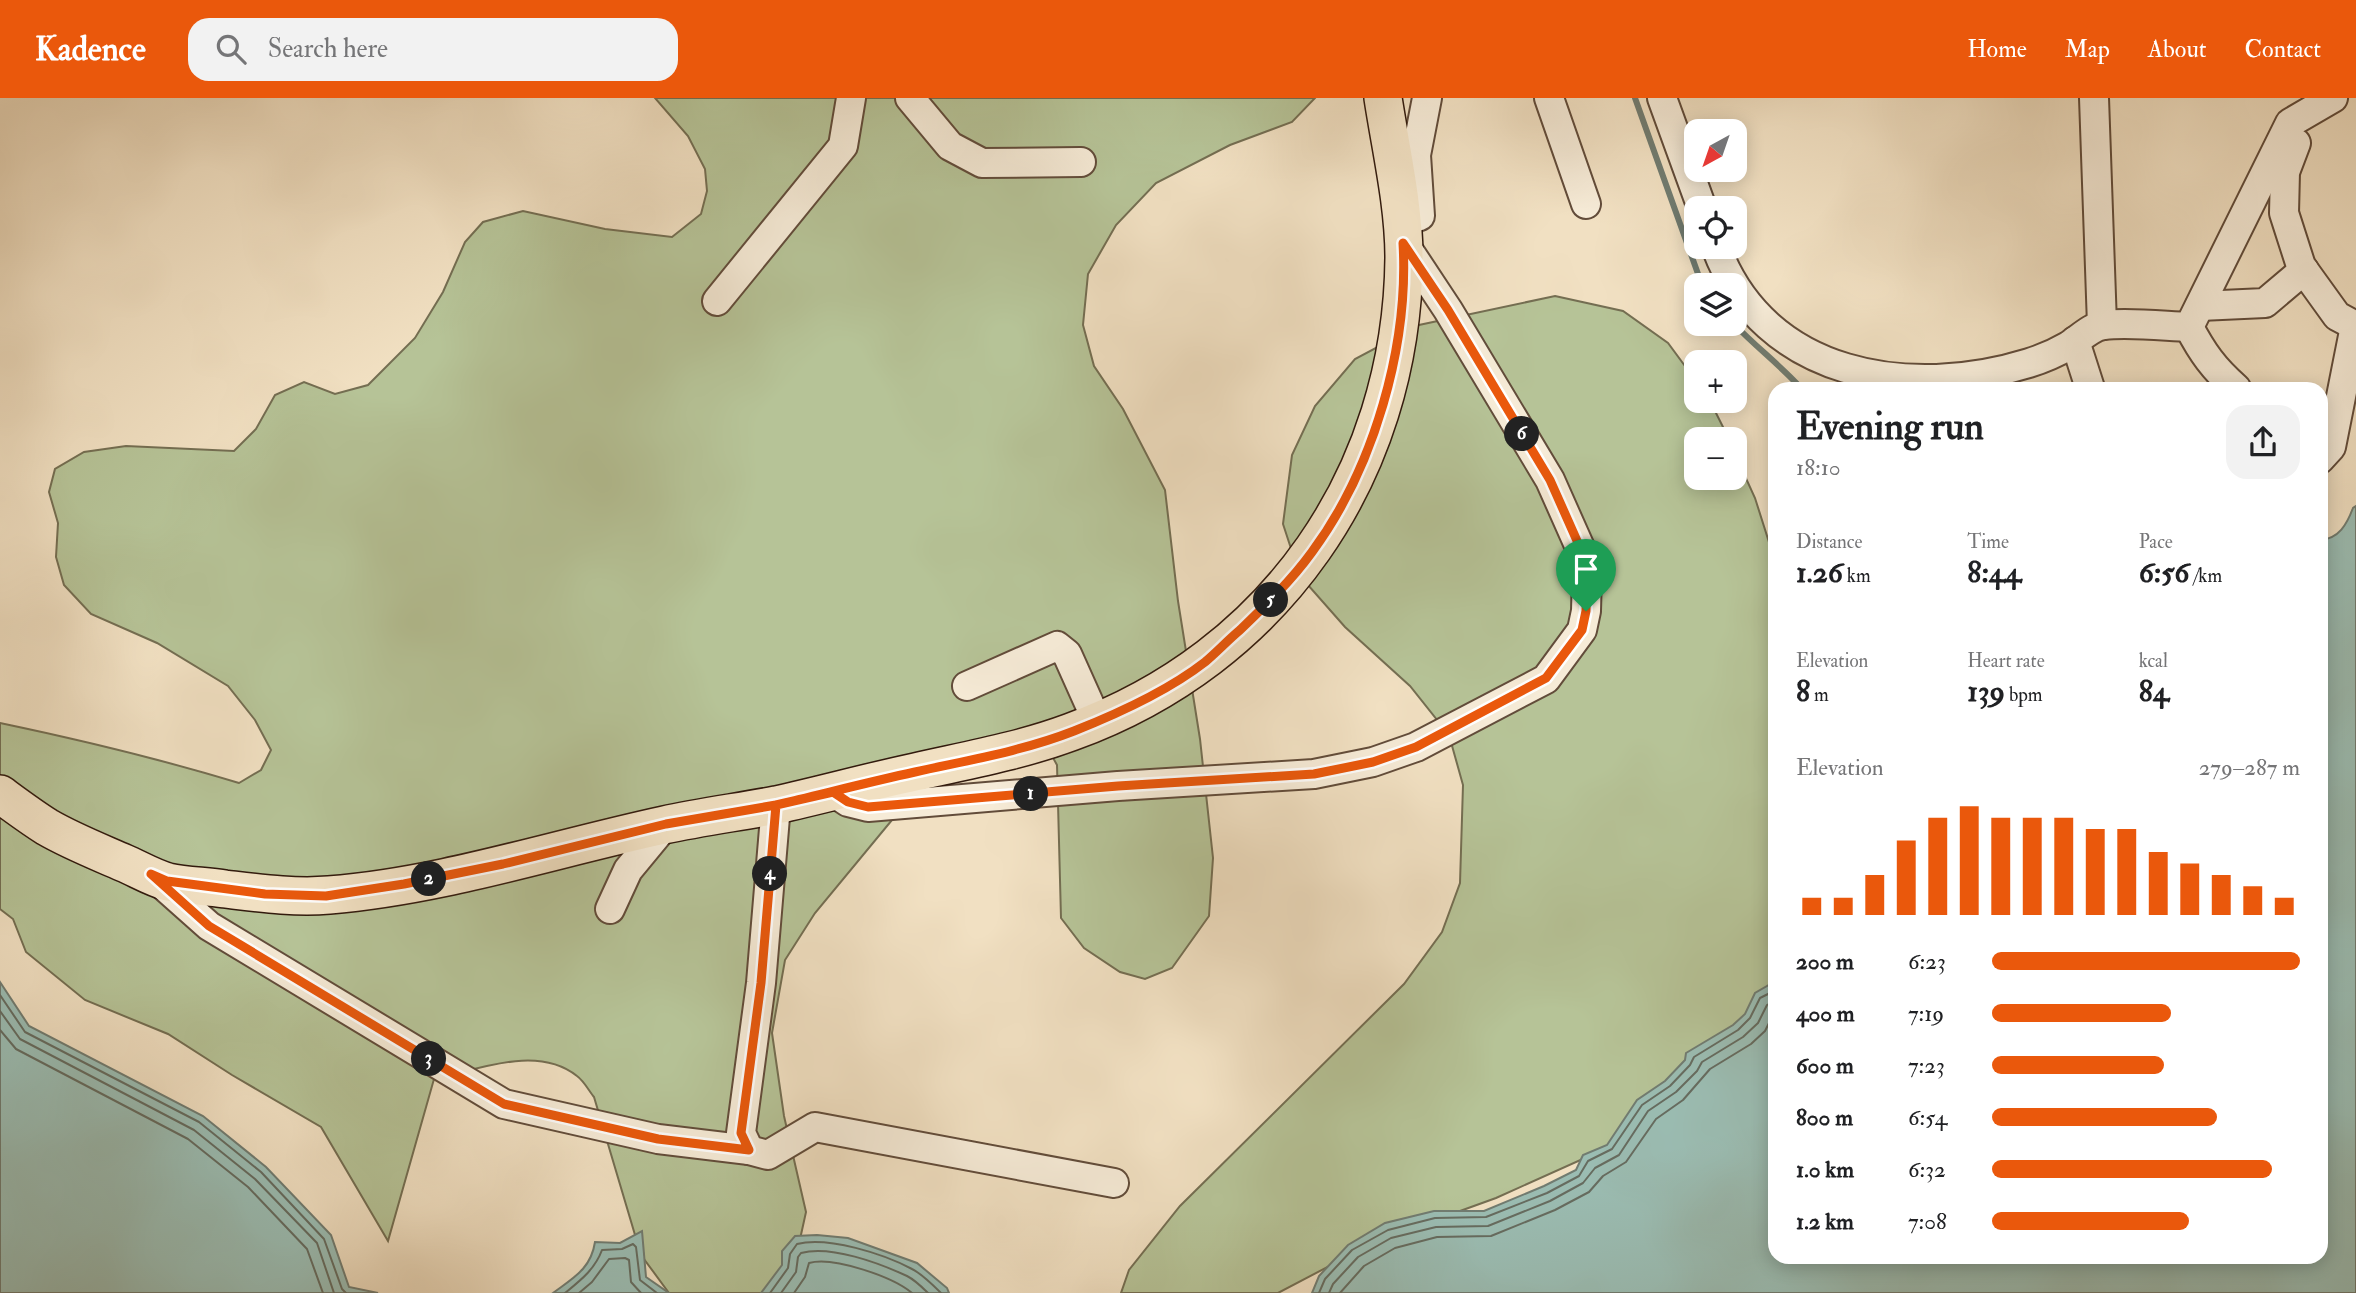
<!DOCTYPE html>
<html lang="en">
<head>
<meta charset="utf-8">
<style>
  :root { --surface:#fff; --page:#f2f2f2; --text:#202124; --muted:#757577; --accent:#ea580c }
  body { margin:0; font-family:"IM FELL Double Pica",serif; background:var(--page); color:var(--text); height:100vh; display:flex; flex-direction:column; font-size:26px; white-space:nowrap }
  * { box-sizing:border-box; margin:0 }
  p { font-size:23px; color:var(--muted) }
  .icon { flex:none; width:38px; height:38px; fill:none; stroke:currentColor; stroke-width:2; stroke-linecap:round; stroke-linejoin:round }
  .map { position:relative; flex:1; overflow:hidden }
  .panel { position:absolute; left:1768px; top:284px; width:560px; height:882px; display:flex; flex-direction:column; background:var(--surface); border-radius:21px; box-shadow:0 4px 18px #0003 }
  .panel>* { flex:none }
  .needle { width:46px; rotate:220deg }
  .fabs { position:absolute; left:1684px; top:21px; display:grid; gap:14px }
  .fabs a { display:grid; place-items:center; width:63px; height:63px; border-radius:14px; background:var(--surface); box-shadow:0 4px 18px #0003; font-size:35px }
  .pin { position:absolute; display:grid; place-items:center; width:60px; height:60px; color:#fff; margin:-72px -30px; border-radius:50% 50% 50% 0; rotate:-45deg; box-shadow:0 0 7px #0007 }
  .pin .icon { rotate:45deg }
  .km { position:absolute; width:35px; height:35px; margin:-18px; border-radius:50%; background:#222; color:#fff; font-size:19px; line-height:35px; text-align:center }
  .round { display:grid; place-items:center; flex:none; width:74px; height:74px; border-radius:21px; background:var(--page) }
  .summary { display:flex; align-items:center; justify-content:space-between; height:119px; padding:0 28px }
  h1 { font-size:38px; font-weight:800; line-height:52px }
  .metrics { display:grid; grid-template-columns:repeat(3,1fr); gap:10px; height:119px; padding:7px 28px }
  .metrics div { display:grid; align-content:center }
  .metrics b { font-size:30px; font-weight:800 }
  .metrics small { font-size:19px; font-weight:400 }
  .metrics p { font-size:19px }
  .chart { height:196px; padding:14px 28px }
  .chart p { display:flex; justify-content:space-between }
  .chart svg { width:100%; height:126px; margin-top:7px; stroke:var(--accent); stroke-width:6 }
  ul { padding:0 28px; list-style:none; font-size:23px }
  li { display:grid; grid-template-columns:112px 84px 1fr; align-items:center; height:52px }
  li i { height:18px; border-radius:9px; background:var(--accent) }
  header { display:flex; align-items:center; gap:42px; box-sizing:border-box; height:98px; padding:0 35px; background:var(--accent); color:#fff }
  header strong { font-size:33px }
  nav { display:flex; gap:38px; margin-inline-start:auto; font-size:24px }
  .search { width:490px; height:63px; background:var(--page); display:flex; align-items:center; gap:18px; box-sizing:border-box; padding:0 24px; border-radius:21px; color:var(--muted); font-size:26px }
  .map>svg:first-child { display:block }
  .green { fill:#b6c397; stroke:#746e52; stroke-width:2 }
  .water { fill:#9bbdb3; stroke:#717c71; stroke-width:2 }
  .lines { fill:none; stroke-linecap:round; stroke-linejoin:round }
  .shore { stroke:#666c60; stroke-width:2 }
  .stream { stroke:#717c71; stroke-width:6 }
  .minor-casing { stroke:#624c3a; stroke-width:32 }
  .major-casing { stroke:#321a0d; stroke-width:40 }
  .minor { stroke:#f6ebd7; stroke-width:28 }
  .major { stroke:#f1e0c2; stroke-width:37 }
  .route-casing { stroke:#fff; stroke-width:14 }
  .route { stroke:#ea580c; stroke-width:9 }
</style>
</head>
<body>
<header>
<strong>Kadence</strong>
<div class="search"><svg class="icon" aria-label="search" viewBox="0 0 24 24"><circle cx="10" cy="10" r="6"/><path d="M15 15l6 6"/></svg>Search here</div>
<nav><a>Home</a><a>Map</a><a>About</a><a>Contact</a></nav>
</header>
<div class="map">
<svg width="2356" height="1195" viewBox="0 0 2356 1195">
  <rect width="100%" height="100%" fill="#f1e0c2"/>
  <filter id="stains"><feTurbulence type="fractalNoise" baseFrequency=".00286" numOctaves="4"/><feColorMatrix values="0 0 0 0 .2 0 0 0 0 .09 0 0 0 0 .02 0 0 0 .5 -.17"/></filter>
  <radialGradient id="worn" r=".72"><stop offset=".6" stop-color="#630" stop-opacity="0"/><stop offset="1" stop-color="#630" stop-opacity=".3"/></radialGradient>
  <g class="green">
    <path d="M655,0H1315L1292,24L1230,47L1156,85L1116,127L1088,176L1083,227L1094,268L1123,311L1165,392L1178,503L1200,641L1213,760L1209,818L1172,870L1145,881L1120,874L1084,850L1061,820L1057,667L1046,647H972L906,705L815,815L785,862L772,935L784,1018L806,1114L795,1164L771,1195H669L641,1157L594,999C589,993 584,983 577,978C537,946 478,972 434,981L388,1143L321,1029L232,977L168,936L85,902L26,854L13,821L0,811V625C81,642 160,661 239,685L261,672L271,652L255,622L228,588L157,545L91,516L64,487L56,459L58,425L49,394L55,371L84,354L126,348L234,353L256,331L275,297L304,284L335,296L368,287L415,240L443,194L465,144L483,124L523,113L605,131L672,139L701,116L707,93L705,71L688,38Z"/>
    <polygon points="1555,198 1623,213 1668,245 1696,283 1696,303 1710,303 1729,341 1696,341 1696,380 1734,380 1734,354 1755,400 1774,460 1774,975 1496,1100 1377,1143 1278,1195 1121,1195 1129,1172 1180,1108 1404,886 1442,834 1460,785 1463,687 1449,637 1410,588 1345,529 1300,478 1283,426 1292,357 1315,308 1355,261 1419,227"/>
  </g>
  <g class="water">
    <path d="M2356,408V1195H1312L1319,1178L1348,1147L1385,1125L1434,1113H1484L1544,1088L1576,1072L1583,1057L1607,1047L1637,1002L1665,983L1685,962L1686,955L1733,927L1745,916L1755,895L1774,884V1158H2320V442C2339,441 2347,426 2353,410Z"/>
    <polygon points="0,884 29,928 203,1018 266,1069 331,1137 349,1189 378,1195 0,1195"/>
    <path d="M642,1133L646,1179L669,1195H553C573,1180 591,1171 595,1144L620,1145Z"/>
    <polygon points="817,1137 848,1140 917,1165 947,1190 949,1195 761,1195 782,1167 782,1153 795,1138"/>
  </g>
  <g class="lines">
    <g class="shore">
      <polyline points="0,897 25,934 199,1024 261,1074 324,1141 342,1191 346,1195"/>
      <polyline points="0,913 20,941 194,1032 255,1081 317,1145 334,1195"/>
      <polyline points="0,932 16,951 188,1041 248,1089 307,1151 323,1195"/>
      <path d="M565,1195C581,1182 595,1171 602,1152L622,1151L633,1146L636,1149L640,1182L657,1195"/>
      <polyline points="579,1195 592,1184 609,1161 625,1160 629,1162 631,1184 641,1195"/>
      <path d="M770,1195L788,1170L790,1156L797,1146C828,1138 884,1156 912,1171C922,1176 933,1187 941,1195"/>
      <path d="M781,1195L796,1174L798,1159L801,1155C831,1147 879,1165 907,1178C915,1182 922,1189 928,1195"/>
      <path d="M794,1195L805,1179L809,1165C833,1158 893,1179 912,1195"/>
      <polyline points="1319,1195 1325,1181 1352,1152 1388,1132 1435,1120 1486,1119 1547,1095 1579,1078 1588,1063 1612,1051 1642,1007 1670,988 1690,967 1694,959 1738,932 1750,920 1760,900 1774,893"/>
      <polyline points="1329,1195 1333,1186 1358,1159 1391,1140 1436,1129 1488,1128 1550,1103 1583,1085 1595,1070 1619,1057 1648,1013 1676,994 1697,973 1702,964 1743,939 1758,925 1767,907 1774,903"/>
      <polyline points="1340,1195 1364,1168 1395,1150 1437,1139 1491,1138 1555,1112 1589,1094 1603,1078 1626,1064 1656,1021 1683,1002 1710,971 1751,946 1765,933 1774,915"/>
    </g>
    <g class="stream">
      <polyline points="1635,0 1702,187"/>
      <path d="M1734,226C1756,249 1780,267 1801,290"/>
    </g>
    <g class="minor-casing">
      <g id="minor">
        <polyline points="910,0 950,48 982,65 1081,64"/>
        <polyline points="1549,0 1586,106"/>
        <polyline points="1662,0 1702,110"/>
        <polyline points="2094,0 2102,227"/>
        <polyline points="2296,45 2285,74 2284,115 2301,168 2337,218 2356,228"/>
        <polyline points="1402,123 1420,118 1416,57 1427,0"/>
        <path d="M1716,149C1764,280 1910,302 2029,265C2042,261 2056,255 2068,248C2078,242 2092,228 2104,227C2129,224 2164,228 2189,229L2290,25L2333,0"/>
        <polyline points="717,203 843,48 851,0"/>
        <polyline points="2200,208 2265,205 2304,172"/>
        <path d="M2189,229C2202,254 2214,271 2236,290"/>
        <polyline points="2075,243 2090,290"/>
        <polyline points="2320,361 2331,349 2355,228"/>
        <polyline points="967,588 1057,548 1067,556 1097,623"/>
        <polyline points="833,694 848,704 868,709 1118,688 1314,676 1373,664 1416,649 1546,581 1582,532 1586,513 1587,475 1582,454 1550,382 1448,212 1403,144"/>
        <polyline points="776,707 761,885 741,1035 749,1052 768,1057 815,1029 1114,1085"/>
        <polyline points="155,780 209,828 504,1006 658,1041 749,1052"/>
        <polyline points="610,811 628,772 666,726"/>
      </g>
    </g>
    <g class="major-casing">
      <path id="major" d="M0,696C15,707 31,719 47,729C71,743 99,754 124,765C138,771 153,780 168,784C186,788 206,788 225,791C259,795 295,800 329,797C442,788 553,751 664,727C701,719 739,714 776,707C822,697 868,684 915,674C968,662 1020,653 1071,634C1275,560 1402,377 1404,160C1404,107 1391,52 1383,0"/>
    </g>
    <use href="#minor" class="minor"/>
    <use href="#major" class="major"/>
  </g>
  <g class="lines">
    <g class="route-casing">
      <path id="route" d="M1586,513L1582,532L1546,580L1416,649L1373,664L1314,676L1118,688L868,709L848,704L833,694L776,707L666,726L503,766L404,786L326,798L265,796L167,783L151,776L209,828L504,1006L658,1041L749,1052L741,1035L761,885L776,707C823,696 869,684 915,674C969,662 1023,653 1074,633C1117,616 1169,592 1205,564C1217,554 1228,542 1240,532C1265,508 1291,483 1312,454C1374,370 1409,248 1403,145L1448,212L1550,382L1582,454L1587,475L1586,513"/>
    </g>
    <use href="#route" class="route"/>
  </g>
  <rect width="100%" height="100%" filter="url(#stains)"/>
  <rect width="100%" height="100%" fill="url(#worn)"/>
</svg>
<div class="fabs">
<a><svg class="needle" viewBox="-14 -14 28 28"><path d="M0-13l5 13h-10z" fill="#e53935"/><path d="M0 13l5-13h-10z" fill="#757577"/></svg></a>
<a><svg class="icon" aria-label="locate" viewBox="0 0 24 24"><circle cx="12" cy="12" r="6"/><path d="M12 2v4M12 18v4M2 12h4M18 12h4"/></svg></a>
<a><svg class="icon" aria-label="layers" viewBox="0 0 24 24"><path d="M12 4l9 5-9 5-9-5zM3 14l9 5 9-5"/></svg></a>
<a>+</a>
<a>−</a>
</div>
<div class="pin" style="left:1586px;top:513px;background:#1e9e55"><svg class="icon" aria-label="arrive" viewBox="0 0 24 24"><path d="M6 21V4h12l-3 4 3 4H6"/></svg></div>
<b class="km" style="left:1031px;top:696px">1</b>
<b class="km" style="left:429px;top:781px">2</b>
<b class="km" style="left:429px;top:961px">3</b>
<b class="km" style="left:770px;top:776px">4</b>
<b class="km" style="left:1271px;top:502px">5</b>
<b class="km" style="left:1522px;top:336px">6</b>
<section class="panel">
<div class="summary"><div><h1>Evening run</h1><p>18:10</p></div><a class="round"><svg class="icon" aria-label="share" viewBox="0 0 24 24"><path d="M12 15V3M7 8l5-5 5 5M5 13v7h14v-7"/></svg></a></div>
<div class="metrics">
<div><p>Distance</p><b>1.26<small> km</small></b></div>
<div><p>Time</p><b>8:44</b></div>
<div><p>Pace</p><b>6:56<small> /km</small></b></div>
</div>
<div class="metrics">
<div><p>Elevation</p><b>8<small> m</small></b></div>
<div><p>Heart rate</p><b>139<small> bpm</small></b></div>
<div><p>kcal</p><b>84</b></div>
</div>
<div class="chart"><p><span>Elevation</span>279–287 m</p>
<svg viewBox="0 0 160 44" preserveAspectRatio="none"><path d="M5 44V38M15 44V38M25 44V30M35 44V18M45 44V10M55 44V6M65 44V10M75 44V10M85 44V10M95 44V14M105 44V14M115 44V22M125 44V26M135 44V30M145 44V34M155 44V38"/></svg>
</div>
<ul>
<li><b>200 m</b>6:23<i style="width:100%"></i></li>
<li><b>400 m</b>7:19<i style="width:58%"></i></li>
<li><b>600 m</b>7:23<i style="width:56%"></i></li>
<li><b>800 m</b>6:54<i style="width:73%"></i></li>
<li><b>1.0 km</b>6:32<i style="width:91%"></i></li>
<li><b>1.2 km</b>7:08<i style="width:64%"></i></li>
</ul>
</section>
</div>
</body>
</html>
